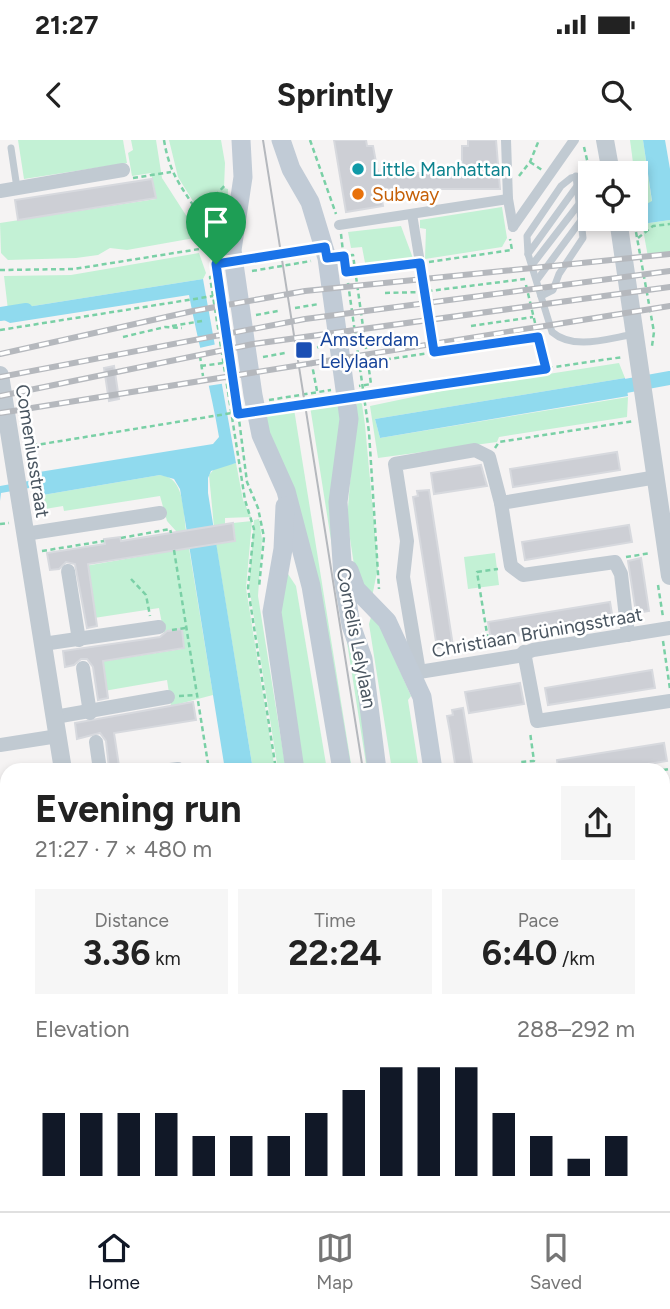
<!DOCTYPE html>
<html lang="en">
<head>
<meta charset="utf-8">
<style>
  :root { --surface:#fff; --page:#f6f6f6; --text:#222; --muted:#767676; --line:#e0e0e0; --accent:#111827 }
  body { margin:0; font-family:Figtree,sans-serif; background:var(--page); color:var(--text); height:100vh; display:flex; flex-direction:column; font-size:26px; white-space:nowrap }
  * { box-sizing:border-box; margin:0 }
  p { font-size:23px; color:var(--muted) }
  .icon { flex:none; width:38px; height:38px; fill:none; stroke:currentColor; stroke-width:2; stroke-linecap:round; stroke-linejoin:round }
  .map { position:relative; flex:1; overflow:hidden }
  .drawer { position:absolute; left:0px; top:623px; width:670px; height:448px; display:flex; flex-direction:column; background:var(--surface); border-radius:21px 21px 0 0; box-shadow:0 4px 10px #0003 }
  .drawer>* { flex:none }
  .controls { position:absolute; left:578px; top:21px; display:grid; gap:14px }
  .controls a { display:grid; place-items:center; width:70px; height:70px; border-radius:0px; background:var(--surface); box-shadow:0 4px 10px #0003; font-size:35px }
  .pin { position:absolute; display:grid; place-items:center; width:60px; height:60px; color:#fff; margin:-72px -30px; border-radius:50% 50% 50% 0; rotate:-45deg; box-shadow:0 0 7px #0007 }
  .pin .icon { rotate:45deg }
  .round { display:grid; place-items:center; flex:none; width:74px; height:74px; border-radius:0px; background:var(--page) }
  .overview { display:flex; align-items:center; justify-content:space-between; height:119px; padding:0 35px }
  h1 { font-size:38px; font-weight:700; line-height:52px }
  .stats { display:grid; grid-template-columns:repeat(3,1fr); gap:10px; height:119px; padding:7px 35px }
  .stats div { display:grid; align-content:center; border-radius:0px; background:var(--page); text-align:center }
  .stats b { font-size:35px; font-weight:700 }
  .stats small { font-size:19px; font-weight:400 }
  .stats p { font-size:19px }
  .chart { height:196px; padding:14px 35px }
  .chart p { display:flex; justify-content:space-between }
  .chart svg { width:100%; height:126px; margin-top:7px; stroke:var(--accent); stroke-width:6 }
  .status { display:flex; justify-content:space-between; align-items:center; height:49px; padding:0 35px; background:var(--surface); direction:ltr }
  .status svg { height:19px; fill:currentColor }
  header { display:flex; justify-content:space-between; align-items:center; height:91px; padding:0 35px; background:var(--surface); font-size:32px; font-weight:700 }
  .menu { display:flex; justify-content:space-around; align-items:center; height:98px; border-top:2px solid var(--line); background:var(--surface); font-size:19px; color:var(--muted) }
  .menu a { display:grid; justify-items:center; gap:4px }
  .menu .active { color:var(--accent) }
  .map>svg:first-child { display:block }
  .green { fill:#c3f1d5 }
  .water { fill:#90daee }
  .pier { fill:#f5f3f3 }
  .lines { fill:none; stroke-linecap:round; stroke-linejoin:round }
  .canal { stroke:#90daee; stroke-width:14 }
  .building { fill:#cdcfd5; stroke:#d7d9de; stroke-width:2 }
  .path { stroke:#7ad0a6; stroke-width:2.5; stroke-dasharray:5 3.5; stroke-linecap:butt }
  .service { stroke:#c1cad2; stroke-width:7 }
  .pedestrian { stroke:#c1cad2; stroke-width:10 }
  .minor { stroke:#c1cad2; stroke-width:14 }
  .tertiary { stroke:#c1cad2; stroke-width:18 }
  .secondary { stroke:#c1cbd6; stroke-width:19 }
  .tram { stroke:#b5b8bd; stroke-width:2 }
  .rail-casing { stroke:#b5b8bd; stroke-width:6 }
  .rail { stroke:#fff; stroke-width:3.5; stroke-dasharray:10; stroke-linecap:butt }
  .route-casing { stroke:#fff; stroke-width:14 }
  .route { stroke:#1a73e8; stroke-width:9 }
  .culture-dot { fill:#0f9aa8; stroke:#fff; stroke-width:2.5 }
  .food-dot { fill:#e8710a; stroke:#fff; stroke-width:2.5 }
  .transit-dot { fill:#1a4fb4; stroke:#fff; stroke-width:2.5 }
  .labels { text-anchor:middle; stroke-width:5; stroke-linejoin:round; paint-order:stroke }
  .culture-label { font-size:19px; fill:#0d838f; stroke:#fff; text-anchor:start }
  .food-label { font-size:19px; fill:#c56008; stroke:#fff; text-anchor:start }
  .transit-label { font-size:19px; fill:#164399; stroke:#fff; text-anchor:start }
  .street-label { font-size:19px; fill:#4a5661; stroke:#fff }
</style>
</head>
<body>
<div class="status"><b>21:27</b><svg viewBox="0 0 49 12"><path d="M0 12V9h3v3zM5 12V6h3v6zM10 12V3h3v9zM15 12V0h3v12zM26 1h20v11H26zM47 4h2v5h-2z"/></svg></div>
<header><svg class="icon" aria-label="back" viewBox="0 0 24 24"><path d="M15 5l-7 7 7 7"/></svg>Sprintly<svg class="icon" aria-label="search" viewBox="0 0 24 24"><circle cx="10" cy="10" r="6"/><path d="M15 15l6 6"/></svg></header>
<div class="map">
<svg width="670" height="1071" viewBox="0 0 670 1071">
  <rect width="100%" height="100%" fill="#f5f3f3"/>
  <g class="green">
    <polygon points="18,0 123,0 127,23 24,39"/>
    <polygon points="131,0 156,0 162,38 200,97 127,110 110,108 98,115 76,118 8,120 1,113 0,83 156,59 151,33 132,36 128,13 133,10"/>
    <polygon points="169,0 221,0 225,23 224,48 228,49 226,119 220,118 209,87 178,37"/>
    <polygon points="630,0 643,0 652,62 639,68"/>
    <polygon points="502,67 507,98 502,107 425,119 426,89 420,88 420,80"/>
    <polygon points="670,80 670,115 648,117 642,84"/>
    <polygon points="401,86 414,121 366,128 362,107 351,108 348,92"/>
    <polygon points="199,113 206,133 203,139 8,170 4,136 71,135"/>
    <polygon points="619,223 625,238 375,279 380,298 628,257 627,277 499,297 497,302 378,318 370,266 446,250"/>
    <polygon points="357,259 362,264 365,285 378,427 372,457 356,438 347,379"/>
    <polygon points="340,262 351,499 370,630 367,630 310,266"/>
    <polygon points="294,269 352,630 349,630 264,274"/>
    <polygon points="236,323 243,360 251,377 225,378 225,385 214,387 209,335 216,327"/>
    <path d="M160,335C185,337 183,371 186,391H176L167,381L160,356L64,371L63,366L39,370L37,356Z"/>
    <polygon points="259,379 262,399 258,456 286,630 278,630 249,446 254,380"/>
    <polygon points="252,381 246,448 275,630 253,630 216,404 235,401 233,383"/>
    <polygon points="189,408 213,555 171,566 167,540 104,551 99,522 182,509 179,492 164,494 159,468 94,478 85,426"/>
    <polygon points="495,413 499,445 468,449 464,417"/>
    <polygon points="286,431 296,446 327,630 300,630 277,484"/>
    <polygon points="373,470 411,556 408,560 419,630 392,630 369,484"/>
    <polygon points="470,1064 542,1064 543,1071 471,1071"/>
  </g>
  <g class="water">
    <polygon points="643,0 665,0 670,29 670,80 642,84 639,68 652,61"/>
    <path d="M203,139L236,323L211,331L208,338V353L253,630H225L180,349L174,339L160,335L37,356L35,347L1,353L0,361V346L34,340L33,333L213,304L219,297C211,249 198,203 189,155L10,183L0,178L9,177L8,170Z"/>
    <polygon points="625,238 628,256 380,298 375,279"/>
  </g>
  <polygon class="pier" points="217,204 227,243 207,246 195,209"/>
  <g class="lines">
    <g class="canal">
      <polyline points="0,174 26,170"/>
      <polyline points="609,249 670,238"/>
    </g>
  </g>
  <g class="building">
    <polygon points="334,0 366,0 367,6 373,6 378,33 462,33 462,6 468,6 468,0 496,0 500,49 380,49 383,66 346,72"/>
    <polygon points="152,39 156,58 18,80 15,60"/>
    <polygon points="114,226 119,259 109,261 104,228"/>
    <polygon points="617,312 620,330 513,347 510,329"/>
    <polygon points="481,325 487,346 434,354 431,333"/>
    <polygon points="429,350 453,506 437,508 413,357 418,356 417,351"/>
    <polygon points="233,383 235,401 88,424 97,486 87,488 75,424 66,422 59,429 50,430 47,413 105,404 104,399 120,397 121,401"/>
    <polygon points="629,385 632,402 525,420 522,402"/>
    <polygon points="641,418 649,471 636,473 628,421"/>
    <polygon points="610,462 613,480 491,500 488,482"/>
    <polygon points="182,489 184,508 103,521 108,558 98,560 93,527 87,519 81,519 74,525 65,527 63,511 160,497 167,491"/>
    <polygon points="652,530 655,548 548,565 545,548"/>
    <polygon points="520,543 524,564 469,573 465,552"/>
    <polygon points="193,562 196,580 114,593 119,626 109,628 106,601 100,593 77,599 75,583"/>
    <polygon points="463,568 470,611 473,630 456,630 450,592 447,576 453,575 452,570"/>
    <polygon points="664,603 667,621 611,630 558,630 557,620"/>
  </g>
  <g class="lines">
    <g class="path">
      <path d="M164,0C171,44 190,53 206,89C217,116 220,147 224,175"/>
      <polyline points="310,0 336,74"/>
      <polyline points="584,7 588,24"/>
      <polyline points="530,22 542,30"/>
      <polyline points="519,36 530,22 539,0"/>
      <polyline points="133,38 171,32"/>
      <polyline points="198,75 226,44"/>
      <polyline points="636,92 654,192 652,206"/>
      <polyline points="341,94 343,112"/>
      <polyline points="638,98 653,86 670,84"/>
      <polyline points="341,116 353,115 371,244 359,246"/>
      <polyline points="250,119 310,109"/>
      <polyline points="429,122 512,110 510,99"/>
      <polyline points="0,130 74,129 212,107"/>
      <polyline points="252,131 311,121"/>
      <polyline points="421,132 434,212"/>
      <polyline points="346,133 409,124"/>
      <polyline points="221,135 210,137 245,360 254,389 248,448 276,630"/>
      <polyline points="348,143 369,292 379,449"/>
      <polyline points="526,145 546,229"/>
      <polyline points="385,153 421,152 525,139"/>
      <polyline points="295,168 319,164"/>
      <polyline points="256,175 278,171"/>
      <polyline points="172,186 202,181"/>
      <polyline points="471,186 533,177"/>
      <polyline points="0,190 213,156"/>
      <polyline points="123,197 165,187 182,188"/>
      <polyline points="200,216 203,236"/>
      <polyline points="263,217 285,213"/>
      <polyline points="369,222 538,197"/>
      <polyline points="201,226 231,222"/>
      <polyline points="235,248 247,342 258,368 264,397 259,447"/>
      <polyline points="317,251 309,209 323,206"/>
      <polyline points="363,255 623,217"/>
      <polyline points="269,260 331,250"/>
      <polyline points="273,269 332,259"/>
      <polyline points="24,307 232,273"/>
      <polyline points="495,308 499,302 634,281"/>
      <polyline points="0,384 9,383"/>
      <polyline points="121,398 170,389 171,393"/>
      <polyline points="174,410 209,630"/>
      <polyline points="42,411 104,401"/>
      <polyline points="626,417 651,413"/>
      <polyline points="131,439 146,455 150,476"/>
      <polyline points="658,445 663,477"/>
      <polyline points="172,490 186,488"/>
      <polyline points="663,501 670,549"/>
      <polyline points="496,508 496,505 489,506 477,432 498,429"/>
      <polyline points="179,556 197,555"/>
      <polyline points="190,629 200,630"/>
      <polyline points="523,630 521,622 534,621 530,592"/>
      <polyline points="663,630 670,629"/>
    </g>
    <g class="service">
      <polyline points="11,8 17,48"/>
      <path d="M609,30L571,38L561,46L527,96L528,114L552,192C574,211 609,198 635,194"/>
      <polyline points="528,114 577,46"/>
      <polyline points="532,125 579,64"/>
      <polyline points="537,140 582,79"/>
      <polyline points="541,156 553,150 559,134 583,98 576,36"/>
    </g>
    <g class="pedestrian">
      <polyline points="506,0 508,59"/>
      <polyline points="412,74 420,123"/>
      <polyline points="339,85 508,59 513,87"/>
      <polyline points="513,87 574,0"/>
    </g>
    <g class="minor">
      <polyline points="0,51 123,30"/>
      <polyline points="501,363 657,337"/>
      <polyline points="25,394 160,373"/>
      <polyline points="68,431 79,500"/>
      <polyline points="43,504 159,487"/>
      <polyline points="524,512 537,581 670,561"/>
      <polyline points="83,528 90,573"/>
      <polyline points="419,532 403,437 407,401 395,324 475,310 489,317 501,363 511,426 523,435 615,422 621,434 628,495"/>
      <polyline points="413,539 419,532 518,516 533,510 670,488"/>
      <polyline points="55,577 168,557"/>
      <polyline points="96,602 100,630"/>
      <polyline points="0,605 58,596"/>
      <polyline points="170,630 178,629"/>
      <polyline points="663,713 670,712"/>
      <polyline points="663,787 670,786"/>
      <polyline points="0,812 7,811"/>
      <polyline points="663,860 670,859"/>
      <polyline points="0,919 7,918"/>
      <polyline points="663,941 670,940"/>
      <polyline points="663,956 670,955"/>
      <polyline points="0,973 7,972"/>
      <polyline points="20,1071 59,1064"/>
    </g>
    <g class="tertiary">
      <polyline points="605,0 611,33"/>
      <polyline points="618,79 670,436"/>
      <polyline points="0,235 63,630"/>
      <polyline points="132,1064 133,1071"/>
    </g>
    <g class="secondary">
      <polyline points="241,0 243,37 232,110 253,255 261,295 286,351 311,446 342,630"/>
      <polyline points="281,0 291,29 310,62 327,118 349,279 338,362 343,437 351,485 363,519 377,630"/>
      <polyline points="285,366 283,409 272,472 295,630"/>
      <polyline points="349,430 356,449 387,481 422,557 433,630"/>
      <polyline points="663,1029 670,1028"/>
      <polyline points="663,1058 670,1057"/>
      <polyline points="408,1064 409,1071"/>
      <polyline points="449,1064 451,1071"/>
      <polyline points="550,1064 551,1071"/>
      <polyline points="312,1071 320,1064"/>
      <polyline points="595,1071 625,1064"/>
    </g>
    <g class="tram">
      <polyline points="263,0 363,630"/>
      <polyline points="426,1064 427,1071"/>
    </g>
    <g class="rail-casing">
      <g id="rail">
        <polyline points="0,214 193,171 305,151 670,114"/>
        <polyline points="0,237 305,179 670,131"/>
        <polyline points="0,256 253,204 670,147"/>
        <polyline points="0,273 670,166"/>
      </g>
    </g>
    <use href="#rail" class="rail"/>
  </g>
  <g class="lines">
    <g class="route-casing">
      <polygon id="route" points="325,107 327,118 344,116 346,132 420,123 434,212 538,197 546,229 238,274 216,124"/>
    </g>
    <use href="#route" class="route"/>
  </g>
  <circle class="culture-dot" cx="358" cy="29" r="7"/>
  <circle class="food-dot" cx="358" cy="54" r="7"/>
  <rect class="transit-dot" x="295" y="201" width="18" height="18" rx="3.5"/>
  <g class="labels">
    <g class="culture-label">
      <text x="372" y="36">Little Manhattan</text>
    </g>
    <g class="food-label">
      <text x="372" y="61">Subway</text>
    </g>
    <g class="transit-label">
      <text x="320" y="206">Amsterdam<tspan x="320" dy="22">Lelylaan</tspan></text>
    </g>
    <g class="street-label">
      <text transform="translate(33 311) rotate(81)" y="7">Comeniusstraat</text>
      <text transform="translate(537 492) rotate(-10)" y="7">Christiaan Brüningsstraat</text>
      <text transform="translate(357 498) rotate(79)" y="7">Cornelis Lelylaan</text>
    </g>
  </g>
</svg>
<div class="controls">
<a><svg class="icon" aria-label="locate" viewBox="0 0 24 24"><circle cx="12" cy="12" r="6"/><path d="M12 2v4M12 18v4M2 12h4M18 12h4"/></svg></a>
</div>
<div class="pin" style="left:216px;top:124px;background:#1e9e55"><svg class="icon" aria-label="arrive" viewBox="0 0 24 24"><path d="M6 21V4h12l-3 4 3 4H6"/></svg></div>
<section class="drawer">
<div class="overview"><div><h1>Evening run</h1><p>21:27 · 7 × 480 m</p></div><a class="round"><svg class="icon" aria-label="share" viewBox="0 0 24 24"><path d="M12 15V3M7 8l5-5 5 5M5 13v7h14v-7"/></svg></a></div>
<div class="stats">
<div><p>Distance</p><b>3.36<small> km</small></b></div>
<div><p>Time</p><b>22:24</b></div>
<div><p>Pace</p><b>6:40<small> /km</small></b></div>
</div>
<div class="chart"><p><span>Elevation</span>288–292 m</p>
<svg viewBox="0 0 160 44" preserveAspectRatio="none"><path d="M5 44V22M15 44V22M25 44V22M35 44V22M45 44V30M55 44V30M65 44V30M75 44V22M85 44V14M95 44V6M105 44V6M115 44V6M125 44V22M135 44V30M145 44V38M155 44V30"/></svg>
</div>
</section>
</div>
<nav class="menu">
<a class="active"><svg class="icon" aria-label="home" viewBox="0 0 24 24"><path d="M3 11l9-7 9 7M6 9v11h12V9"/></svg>Home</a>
<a><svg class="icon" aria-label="map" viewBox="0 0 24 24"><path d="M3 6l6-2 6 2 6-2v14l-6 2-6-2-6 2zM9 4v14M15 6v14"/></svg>Map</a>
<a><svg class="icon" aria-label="saved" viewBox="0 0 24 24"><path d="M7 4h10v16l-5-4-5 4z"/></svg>Saved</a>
</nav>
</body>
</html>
